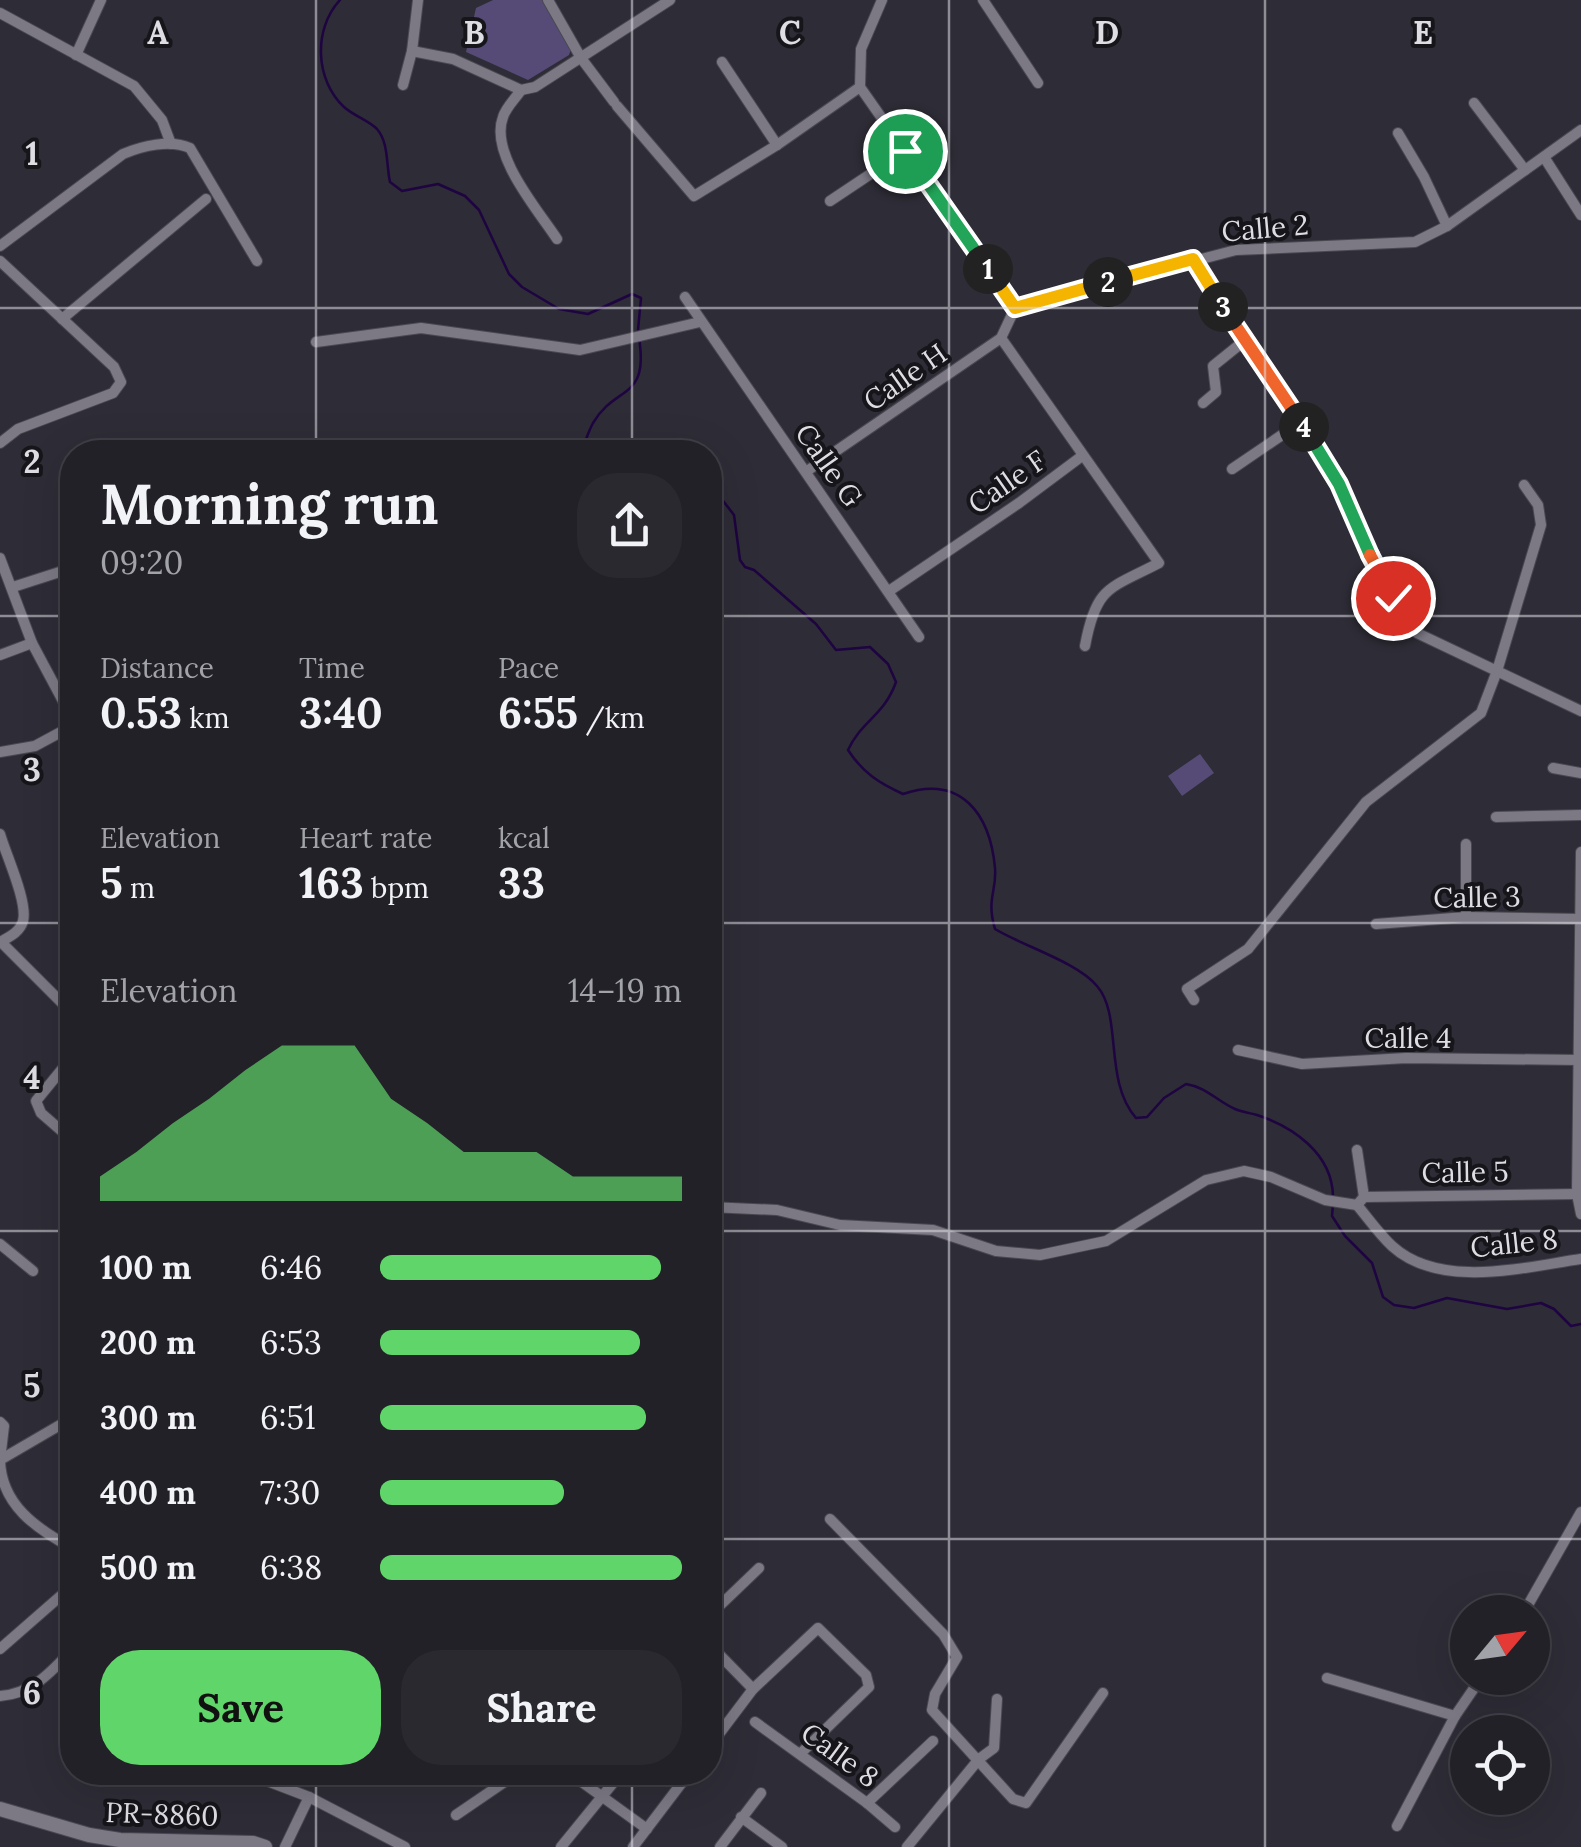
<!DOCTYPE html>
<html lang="en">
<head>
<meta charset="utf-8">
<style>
  :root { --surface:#222128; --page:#2a2930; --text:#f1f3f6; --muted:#a2a3a8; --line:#3f3e45; --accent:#60d56a }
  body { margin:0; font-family:Lora,serif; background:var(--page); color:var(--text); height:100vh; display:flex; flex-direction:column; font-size:38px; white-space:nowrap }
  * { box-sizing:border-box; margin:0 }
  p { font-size:32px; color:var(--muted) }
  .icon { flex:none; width:55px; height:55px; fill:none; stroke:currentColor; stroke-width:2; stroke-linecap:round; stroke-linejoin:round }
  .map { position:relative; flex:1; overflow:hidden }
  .details { position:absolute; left:60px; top:440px; width:662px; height:1345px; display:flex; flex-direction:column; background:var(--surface); border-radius:40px; box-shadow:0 10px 40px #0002,0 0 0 2px var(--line) }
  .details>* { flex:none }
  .needle { width:65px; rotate:61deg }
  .fabs { position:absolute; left:1450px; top:1595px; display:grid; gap:20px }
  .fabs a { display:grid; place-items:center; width:100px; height:100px; border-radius:50%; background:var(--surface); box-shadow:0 10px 40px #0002,0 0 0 2px var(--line); font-size:50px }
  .pin { position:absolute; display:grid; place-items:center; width:85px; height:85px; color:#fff; margin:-42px; border:5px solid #fff; border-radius:50%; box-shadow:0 2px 10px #0007 }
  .km { position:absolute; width:50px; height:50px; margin:-25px; border-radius:50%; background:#222; color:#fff; font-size:28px; line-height:50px; text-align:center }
  .round { display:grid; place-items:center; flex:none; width:105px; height:105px; border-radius:40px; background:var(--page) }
  .headline { display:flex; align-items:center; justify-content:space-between; height:170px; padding:0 40px }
  h1 { font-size:55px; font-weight:700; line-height:75px }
  .stats { display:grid; grid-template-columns:repeat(3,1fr); gap:15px; height:170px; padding:10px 40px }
  .stats div { display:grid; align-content:center }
  .stats b { font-size:42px; font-weight:700 }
  .stats small { font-size:28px; font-weight:400 }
  .stats p { font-size:28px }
  .chart { height:280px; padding:20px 40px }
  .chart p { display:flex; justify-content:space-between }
  .chart svg { width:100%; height:180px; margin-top:10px; fill:var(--accent); opacity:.7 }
  .cta { display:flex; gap:20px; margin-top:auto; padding:20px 40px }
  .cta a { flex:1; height:115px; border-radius:40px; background:var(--accent); color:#111; font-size:40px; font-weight:700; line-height:115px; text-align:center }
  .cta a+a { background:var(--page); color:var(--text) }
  ul { padding:0 40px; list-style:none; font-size:32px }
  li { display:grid; grid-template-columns:160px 120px 1fr; align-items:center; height:75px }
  li i { height:25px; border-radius:12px; background:var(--accent) }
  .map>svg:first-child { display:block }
  .green { fill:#564b76 }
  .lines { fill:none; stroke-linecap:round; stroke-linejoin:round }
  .stream { stroke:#1e0441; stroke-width:2.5 }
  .street-casing { stroke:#4a4851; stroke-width:12 }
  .secondary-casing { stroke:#4a4851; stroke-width:16 }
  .street { stroke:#7c7985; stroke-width:10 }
  .secondary { stroke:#7c7985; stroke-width:14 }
  .split-1-casing { stroke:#fff; stroke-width:20 }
  .split-2-casing { stroke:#fff; stroke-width:20 }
  .split-3-casing { stroke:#fff; stroke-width:20 }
  .split-4-casing { stroke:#fff; stroke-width:20 }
  .split-5-casing { stroke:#fff; stroke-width:20 }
  .split-6-casing { stroke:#fff; stroke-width:20 }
  .split-1 { stroke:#22a559; stroke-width:12 }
  .split-2 { stroke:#f5b400; stroke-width:12 }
  .split-3 { stroke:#f5b400; stroke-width:12 }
  .split-4 { stroke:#f0652b; stroke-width:12 }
  .split-5 { stroke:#22a559; stroke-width:12 }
  .split-6 { stroke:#f0652b; stroke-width:12 }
  .grid { fill:none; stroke:#dedde4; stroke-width:2.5; stroke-opacity:0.55 }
  .labels { text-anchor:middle; stroke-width:8; stroke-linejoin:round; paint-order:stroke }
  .street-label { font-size:28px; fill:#dedde4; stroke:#16151a }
  .grid-label { font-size:32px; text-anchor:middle; font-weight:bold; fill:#dedde4; stroke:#16151a; stroke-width:8; stroke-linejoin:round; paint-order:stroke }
</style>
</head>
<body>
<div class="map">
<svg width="1581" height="1847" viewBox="0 0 1581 1847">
  <rect width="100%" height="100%" fill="#2e2c36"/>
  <g class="green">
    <polygon points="493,0 542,0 571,49 569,55 528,80 466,52 476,8"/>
    <polygon points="1200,754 1214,773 1182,796 1168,776"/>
  </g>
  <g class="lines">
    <g class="stream">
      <path d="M340,0C313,29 315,80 344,107C354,116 368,120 377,129C389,143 386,165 390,182L402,191L438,184L465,196L479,210L509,274L522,287L559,309L588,314L632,294L641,298L638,330"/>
      <path d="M580,452C585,444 588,432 593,423C616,384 649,401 639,338"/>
      <path d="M710,484L734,515L740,560L745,567L754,570L816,624L836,650L870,647L888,664L896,682C884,716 861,721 848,750C863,773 879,783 903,794C961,774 990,814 995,868C997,891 986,899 995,929C1023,946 1077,962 1097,986C1123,1016 1103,1080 1136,1118L1147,1117L1164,1098L1186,1084C1206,1087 1217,1101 1235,1109C1242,1112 1250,1113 1257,1115C1294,1127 1332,1154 1333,1196"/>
      <polyline points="1333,1204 1332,1216 1345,1236 1372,1263 1383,1297 1394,1305 1414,1308 1447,1298 1507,1309 1541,1303 1554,1309 1571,1326 1581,1324"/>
    </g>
    <g class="street-casing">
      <g id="street">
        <polyline points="548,0 581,58 614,102"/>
        <polyline points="882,0 861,49 860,87 1015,308"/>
        <polyline points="983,0 1038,83"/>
        <polyline points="0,13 134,86 162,120 171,144"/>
        <polyline points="412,51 453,59 521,90 535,87 670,0"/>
        <polyline points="76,55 101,0"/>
        <polyline points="722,62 777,145"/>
        <polyline points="403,85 412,51 418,0"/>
        <path d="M521,90C516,98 506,107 503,117C489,154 538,210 557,239"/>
        <polyline points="1474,103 1525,170"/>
        <polyline points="617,106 694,196 777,145 860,87"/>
        <polyline points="1398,133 1424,177 1447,226"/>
        <polyline points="1544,157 1581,215"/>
        <polyline points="830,201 905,151"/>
        <path d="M0,246L123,154C142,146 170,139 190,148L257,261"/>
        <polyline points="1193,259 1339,484 1379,574 1417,633 1581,711"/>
        <polyline points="0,261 114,367 121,382 113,393 18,429 0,443"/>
        <polyline points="685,297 919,637"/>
        <polyline points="1015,308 1236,250 1415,242 1447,226 1581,130"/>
        <polyline points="62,319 206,199"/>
        <path d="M1001,338L1159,563C1109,589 1096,586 1085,646"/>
        <polyline points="316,342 421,328 580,350 700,322"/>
        <polyline points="1203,403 1216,392 1213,366 1244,341"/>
        <polyline points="1232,469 1301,422"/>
        <polyline points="807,471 1001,338 1015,308"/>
        <polyline points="0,558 32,643 72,718"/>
        <polyline points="13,587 72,568"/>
        <polyline points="889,591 1019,503 1082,456"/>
        <polyline points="0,655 32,643"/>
        <polyline points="0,752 35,746 72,726"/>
        <polyline points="1553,768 1581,773"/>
        <polyline points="1496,817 1581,815"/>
        <path d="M0,834C6,855 28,902 23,921C20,932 9,937 0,942"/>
        <polyline points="1581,852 1577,1194 1581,1214"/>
        <polyline points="1466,917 1466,844"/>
        <polyline points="1376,924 1466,917 1581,919"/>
        <polyline points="1,942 72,1013"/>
        <polyline points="1194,1000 1187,989 1248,949 1366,802 1481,713 1497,671 1541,525 1538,505 1524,485"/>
        <polyline points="1238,1050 1302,1064 1406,1058 1580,1060"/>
        <polyline points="72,1057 36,1101 41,1113 72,1140"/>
        <polyline points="1357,1150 1364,1197"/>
        <path d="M1357,1205C1368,1218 1379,1234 1392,1246C1440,1290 1525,1267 1581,1259"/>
        <polyline points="1357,1205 1364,1197 1577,1194"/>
        <polyline points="710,1207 777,1210 840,1225 933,1230 996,1251 1040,1255 1106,1241 1206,1180 1244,1171 1271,1177 1325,1200 1357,1205"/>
        <polyline points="0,1244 33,1271"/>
        <path d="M72,1418L0,1460C1,1505 37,1529 72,1548"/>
        <polyline points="0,1422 4,1426 0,1460"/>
        <polyline points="830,1519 943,1634 957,1657 935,1694 932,1710 1013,1799 1026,1803 1103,1693"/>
        <polyline points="1524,1612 1581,1512"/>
        <polyline points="710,1615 759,1568"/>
        <polyline points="710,1645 753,1689"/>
        <polyline points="0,1649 72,1586"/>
        <polyline points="1327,1678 1455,1716"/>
        <path d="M0,1696C32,1694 51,1672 72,1650"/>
        <polyline points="755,1722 867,1803 895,1827"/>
        <polyline points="710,1746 753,1689 818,1628 866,1675 869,1687 801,1753"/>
        <polyline points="259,1772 262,1779 309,1797 405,1847"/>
        <polyline points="568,1772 647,1829"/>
        <polyline points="867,1803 933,1741"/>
        <polyline points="456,1815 519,1772"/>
        <polyline points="741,1817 782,1847"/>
        <polyline points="1397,1826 1455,1716 1481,1678"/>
        <polyline points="285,1847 309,1797"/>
        <polyline points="561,1847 622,1772"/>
        <polyline points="633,1847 690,1772"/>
        <polyline points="720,1847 761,1793"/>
        <polyline points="907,1847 979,1759 994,1748 997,1699"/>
      </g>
    </g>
    <g class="secondary-casing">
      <polyline id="secondary" points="0,1809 89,1835 120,1840 253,1843 265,1847"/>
    </g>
    <use href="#street" class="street"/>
    <use href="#secondary" class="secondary"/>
  </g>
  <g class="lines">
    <g class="split-1-casing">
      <polyline id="split-1" points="905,151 988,269"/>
    </g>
    <g class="split-2-casing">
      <polyline id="split-2" points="988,269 1015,308 1108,282"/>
    </g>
    <g class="split-3-casing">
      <polyline id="split-3" points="1108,282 1193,259 1223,307"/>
    </g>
    <g class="split-4-casing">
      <polyline id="split-4" points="1223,307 1304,427"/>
    </g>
    <g class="split-5-casing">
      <polyline id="split-5" points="1304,427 1339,484 1370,555"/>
    </g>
    <g class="split-6-casing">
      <polyline id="split-6" points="1370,555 1393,598"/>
    </g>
    <use href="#split-1" class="split-1"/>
    <use href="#split-2" class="split-2"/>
    <use href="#split-3" class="split-3"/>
    <use href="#split-4" class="split-4"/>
    <use href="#split-5" class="split-5"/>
    <use href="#split-6" class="split-6"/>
  </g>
  <path class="grid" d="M316,0V452M632,0V452M949,0V1847M1265,0V1847M0,308H1581M0,616H72M710,616H1581M0,923H72M710,923H1581M0,1231H72M710,1231H1581M0,1539H72M710,1539H1581M316,1772V1847M632,1772V1847"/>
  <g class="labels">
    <g class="street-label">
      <text transform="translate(1265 228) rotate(-5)" y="10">Calle 2</text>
      <text transform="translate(905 377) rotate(-35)" y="10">Calle H</text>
      <text transform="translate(829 465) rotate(55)" y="10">Calle G</text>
      <text transform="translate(1007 482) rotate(-35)" y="10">Calle F</text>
      <text transform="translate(1477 897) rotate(-1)" y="10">Calle 3</text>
      <text x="1408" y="1048">Calle 4</text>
      <text transform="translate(1465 1172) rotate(-1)" y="10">Calle 5</text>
      <text transform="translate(1514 1243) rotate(-6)" y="10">Calle 8</text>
      <text transform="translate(840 1755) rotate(36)" y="10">Calle 8</text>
      <text transform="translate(162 1814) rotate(2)" y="10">PR-8860</text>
    </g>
  </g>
  <g class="grid-label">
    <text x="158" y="44">A</text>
    <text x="474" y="44">B</text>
    <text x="790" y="44">C</text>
    <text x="1107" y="44">D</text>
    <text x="1423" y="44">E</text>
    <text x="32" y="165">1</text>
    <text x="32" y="473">2</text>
    <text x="32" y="781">3</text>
    <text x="32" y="1089">4</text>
    <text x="32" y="1397">5</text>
    <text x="32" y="1704">6</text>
  </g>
</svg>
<div class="fabs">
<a><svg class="needle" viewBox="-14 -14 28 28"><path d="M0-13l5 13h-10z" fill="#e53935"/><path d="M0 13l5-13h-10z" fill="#a2a3a8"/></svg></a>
<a><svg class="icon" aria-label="locate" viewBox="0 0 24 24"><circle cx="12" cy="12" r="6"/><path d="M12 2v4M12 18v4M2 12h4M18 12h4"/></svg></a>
</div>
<div class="pin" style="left:905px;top:151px;background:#1e9e55"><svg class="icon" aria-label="arrive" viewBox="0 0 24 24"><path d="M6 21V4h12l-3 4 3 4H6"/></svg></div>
<div class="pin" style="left:1393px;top:598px;background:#d93025"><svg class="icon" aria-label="check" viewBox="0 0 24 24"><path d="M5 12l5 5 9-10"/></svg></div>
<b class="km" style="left:988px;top:269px">1</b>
<b class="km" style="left:1108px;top:282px">2</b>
<b class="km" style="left:1223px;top:307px">3</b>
<b class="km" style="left:1304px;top:427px">4</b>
<section class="details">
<div class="headline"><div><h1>Morning run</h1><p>09:20</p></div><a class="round"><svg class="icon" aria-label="share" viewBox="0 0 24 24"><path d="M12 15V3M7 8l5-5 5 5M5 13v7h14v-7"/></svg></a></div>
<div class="stats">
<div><p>Distance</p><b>0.53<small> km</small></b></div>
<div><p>Time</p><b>3:40</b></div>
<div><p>Pace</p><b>6:55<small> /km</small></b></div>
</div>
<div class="stats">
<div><p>Elevation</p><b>5<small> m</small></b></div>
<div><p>Heart rate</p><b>163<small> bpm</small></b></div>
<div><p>kcal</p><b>33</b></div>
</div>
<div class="chart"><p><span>Elevation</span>14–19 m</p>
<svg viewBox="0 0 160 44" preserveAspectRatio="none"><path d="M0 44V38L10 32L20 25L30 19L40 12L50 6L60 6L70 6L80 19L90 25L100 32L110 32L120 32L130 38L140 38L150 38L160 38V44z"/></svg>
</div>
<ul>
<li><b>100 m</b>6:46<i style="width:93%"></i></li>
<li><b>200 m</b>6:53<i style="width:86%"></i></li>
<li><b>300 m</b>6:51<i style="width:88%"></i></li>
<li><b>400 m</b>7:30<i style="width:61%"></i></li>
<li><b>500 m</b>6:38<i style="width:100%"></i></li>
</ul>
<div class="cta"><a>Save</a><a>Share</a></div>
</section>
</div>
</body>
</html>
